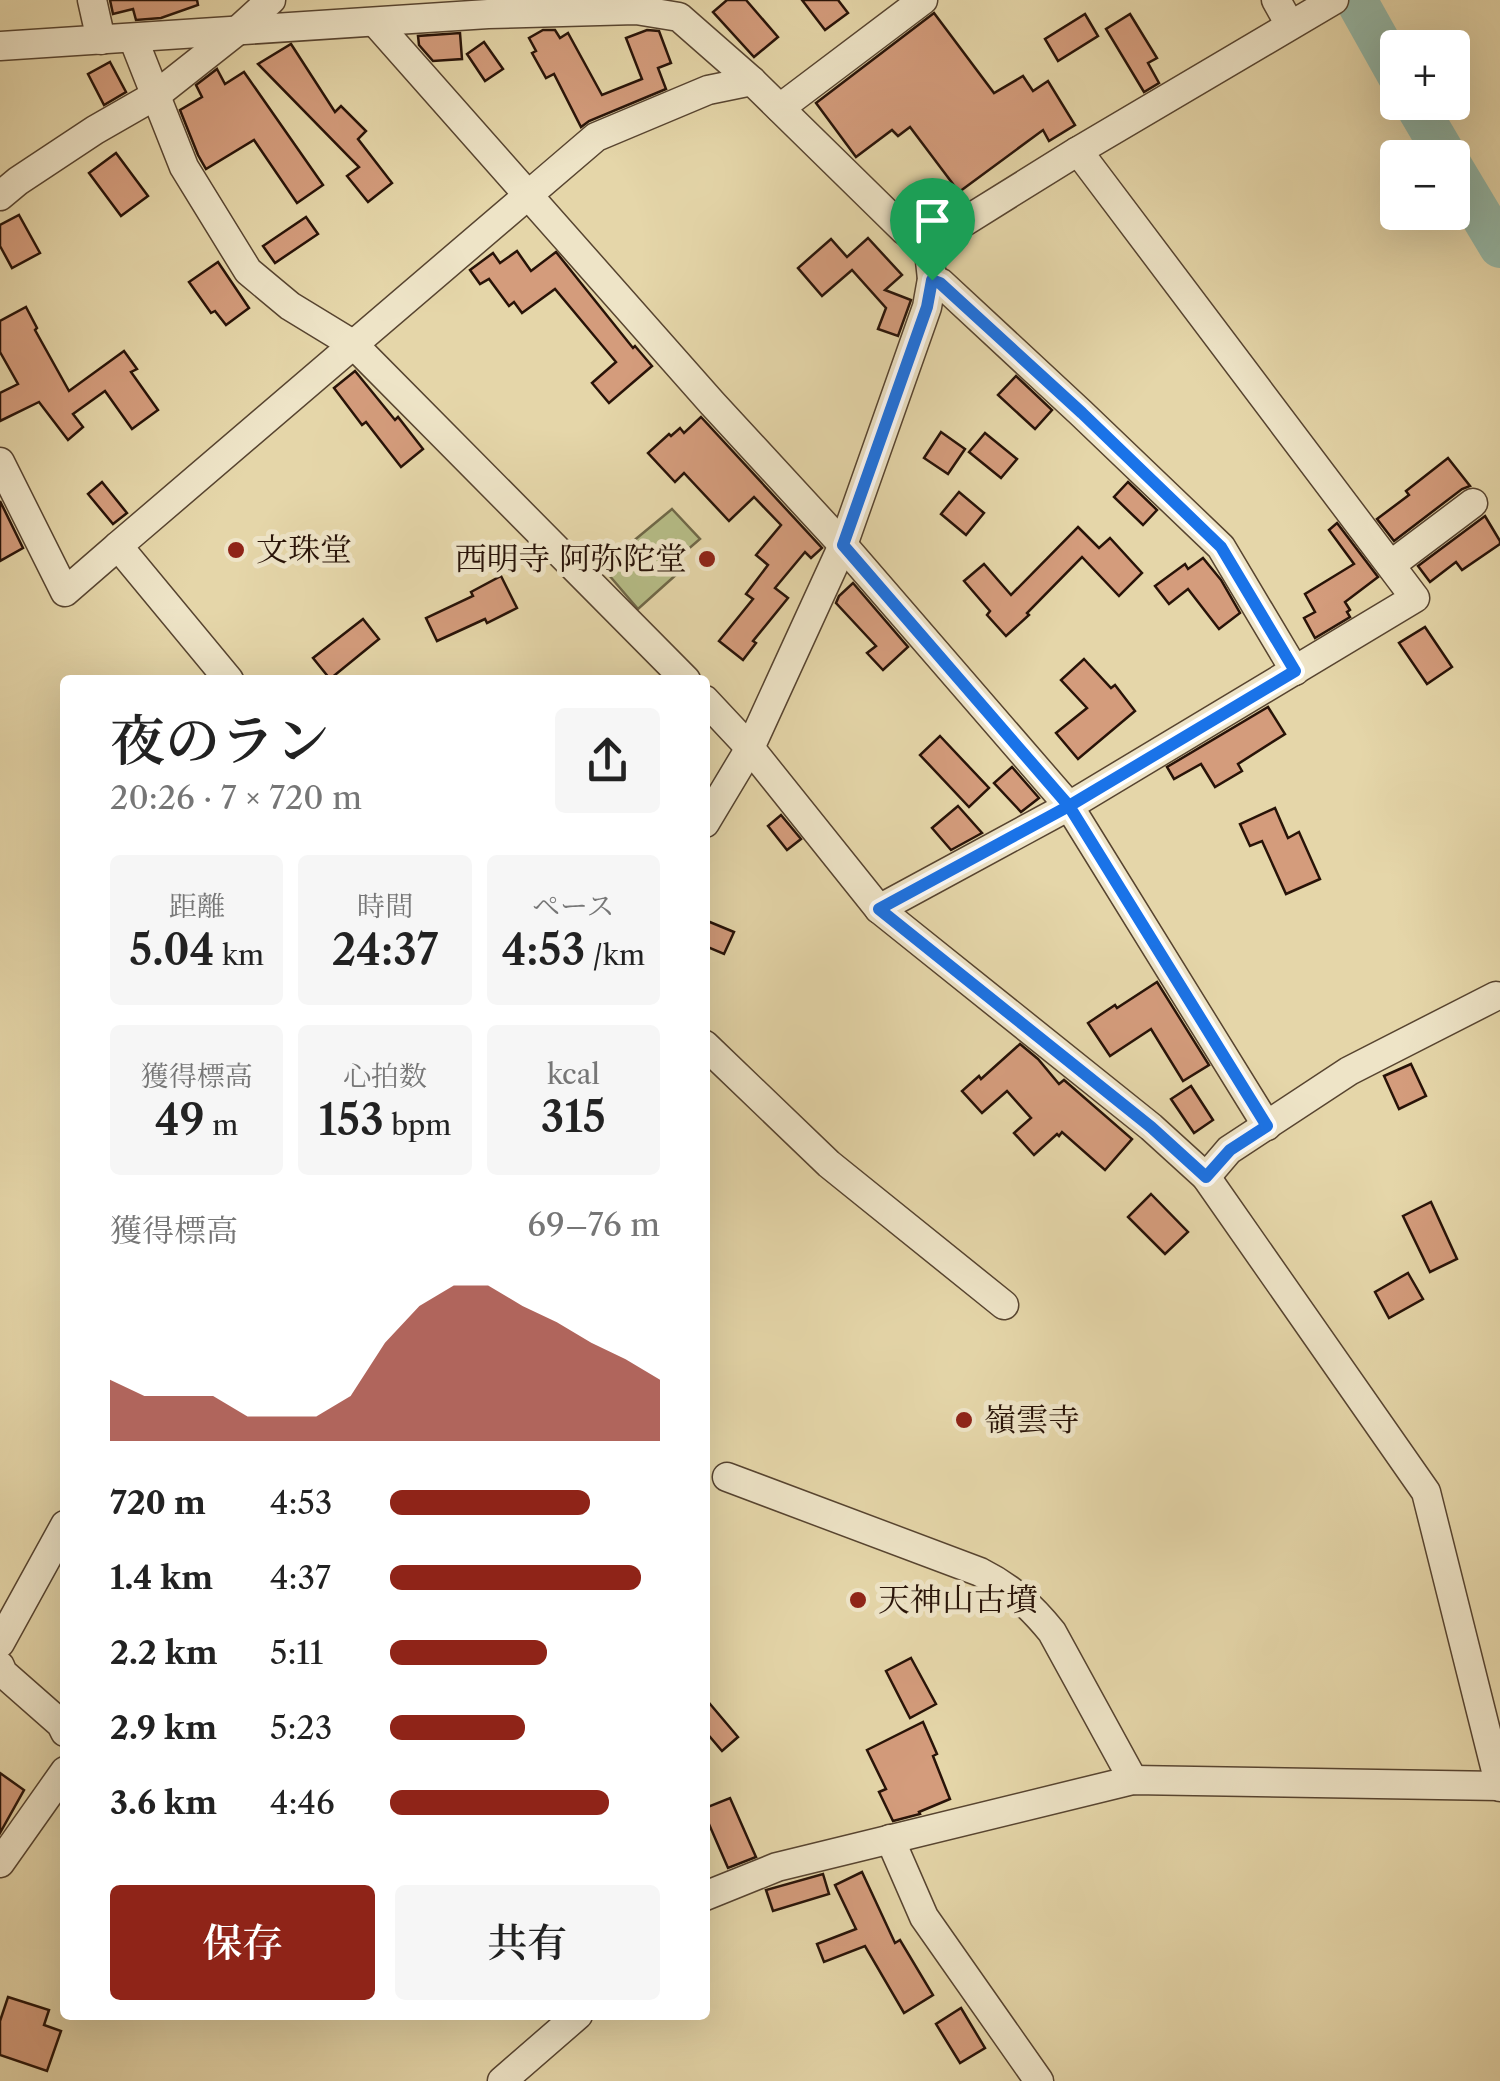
<!DOCTYPE html>
<html lang="ja">
<head>
<meta charset="utf-8">
<style>
  :root { --surface:#fff; --page:#f6f6f6; --text:#222; --muted:#767676; --accent:#8f2418 }
  body { margin:0; font-family:"Libre Caslon Text","Noto Serif JP",serif; background:var(--page); color:var(--text); height:100vh; display:flex; flex-direction:column; font-size:38px; white-space:nowrap }
  * { box-sizing:border-box; margin:0 }
  p { font-size:32px; color:var(--muted) }
  .icon { flex:none; width:55px; height:55px; fill:none; stroke:currentColor; stroke-width:2; stroke-linecap:round; stroke-linejoin:round }
  .map { position:relative; flex:1; overflow:hidden }
  .details { position:absolute; left:60px; top:675px; width:650px; height:1345px; display:flex; flex-direction:column; background:var(--surface); border-radius:10px; box-shadow:0 10px 40px #0002 }
  .details>* { flex:none }
  .fabs { position:absolute; left:1380px; top:30px; display:grid; gap:20px }
  .fabs a { display:grid; place-items:center; width:90px; height:90px; border-radius:10px; background:var(--surface); box-shadow:0 10px 40px #0002; font-size:50px }
  .pin { position:absolute; display:grid; place-items:center; width:85px; height:85px; color:#fff; margin:-102px -42px; border-radius:50% 50% 50% 0; rotate:-45deg; box-shadow:0 0 10px #0007 }
  .pin .icon { rotate:45deg }
  .round { display:grid; place-items:center; flex:none; width:105px; height:105px; border-radius:10px; background:var(--page) }
  .head { display:flex; align-items:center; justify-content:space-between; height:170px; padding:0 50px }
  h1 { font-size:55px; font-weight:600; line-height:75px }
  .stats { display:grid; grid-template-columns:repeat(3,1fr); gap:15px; height:170px; padding:10px 50px }
  .stats div { display:grid; align-content:center; border-radius:10px; background:var(--page); text-align:center }
  .stats b { font-size:42px; font-weight:600 }
  .stats small { font-size:28px; font-weight:400 }
  .stats p { font-size:28px }
  .chart { height:280px; padding:20px 50px }
  .chart p { display:flex; justify-content:space-between }
  .chart svg { width:100%; height:180px; margin-top:10px; fill:var(--accent); opacity:.7 }
  .cta { display:flex; gap:20px; margin-top:auto; padding:20px 50px }
  .cta a { flex:1; height:115px; border-radius:10px; background:var(--accent); color:#fff; font-size:40px; font-weight:600; line-height:115px; text-align:center }
  .cta a+a { background:var(--page); color:var(--text) }
  ul { padding:0 50px; list-style:none; font-size:32px }
  li { display:grid; grid-template-columns:160px 120px 1fr; align-items:center; height:75px }
  li i { height:25px; border-radius:12px; background:var(--accent) }
  .map>svg:first-child { display:block }
  .green { fill:#b6bd87; stroke:#6f6848; stroke-width:2.5 }
  .lines { fill:none; stroke-linecap:round; stroke-linejoin:round }
  .river { stroke:#96b9a8; stroke-width:42 }
  .building { fill:#d49c7c; stroke:#281308; stroke-width:2.5 }
  .minor-casing { stroke:#574430; stroke-width:31 }
  .minor { stroke:#eee4c7; stroke-width:28 }
  .route-casing { stroke:#fff; stroke-width:20 }
  .route { stroke:#1a73e8; stroke-width:12 }
  .poi-dot { fill:#8f2418; stroke:#eee4c7; stroke-width:4 }
  .labels { text-anchor:middle; stroke-width:10; stroke-linejoin:round; paint-order:stroke }
  .poi-label { font-size:32px; fill:#281308; stroke:#eee4c7; text-anchor:start }
</style>
</head>
<body>
<div class="map">
<svg width="1500" height="2081" viewBox="0 0 1500 2081">
  <rect width="100%" height="100%" fill="#e5d6a9"/>
  <filter id="stains"><feTurbulence type="fractalNoise" baseFrequency=".002" numOctaves="4"/><feColorMatrix values="0 0 0 0 .2 0 0 0 0 .09 0 0 0 0 .02 0 0 0 .5 -.17"/></filter>
  <radialGradient id="worn" r=".72"><stop offset=".6" stop-color="#630" stop-opacity="0"/><stop offset="1" stop-color="#630" stop-opacity=".3"/></radialGradient>
  <polygon class="green" points="672,509 700,539 671,564 678,573 638,609 602,567"/>
  <g class="lines">
    <g class="river">
      <polyline points="1356,0 1398,75"/>
      <polyline points="1414,102 1447,158"/>
      <polyline points="1452,167 1500,247"/>
    </g>
  </g>
  <g class="building">
    <polygon points="110,0 197,0 198,5 161,18 136,20 133,9 113,14"/>
    <polygon points="727,0 746,0 778,37 754,57 713,12"/>
    <polygon points="802,0 838,0 848,13 825,30"/>
    <polygon points="934,13 994,93 1023,76 1033,91 1048,81 1075,125 1049,141 1043,130 959,192 910,127 898,136 892,130 856,157 816,103"/>
    <polygon points="1085,14 1098,36 1058,61 1045,39"/>
    <polygon points="1130,14 1157,58 1148,63 1159,83 1144,92 1106,29"/>
    <polygon points="543,30 555,30 560,38 568,33 602,95 642,79 626,38 647,30 659,31 671,63 658,68 666,89 589,121 581,127 554,74 546,78 532,53 536,51 529,38"/>
    <polygon points="460,33 462,59 433,61 419,45 418,36"/>
    <polygon points="484,42 503,69 485,81 467,54"/>
    <polygon points="291,44 335,112 341,106 366,131 358,139 392,183 368,202 347,176 359,167 258,64"/>
    <polygon points="110,62 126,92 104,105 88,74"/>
    <polygon points="217,69 225,84 244,72 323,185 297,203 254,140 206,169 198,155 180,110 202,97 196,85"/>
    <polygon points="116,153 148,196 121,216 89,173"/>
    <polygon points="19,215 40,253 12,268 0,246 0,225"/>
    <polygon points="306,217 318,234 275,263 263,246"/>
    <polygon points="868,238 902,275 885,290 911,300 898,336 878,329 886,308 852,270 822,296 798,268 831,239 847,257"/>
    <polygon points="517,251 531,271 556,252 633,348 635,346 652,366 609,403 592,383 616,362 555,289 522,313 514,302 509,306 489,279 480,284 470,270 493,253 500,263"/>
    <polygon points="218,262 249,308 226,325 215,311 211,313 189,282"/>
    <polygon points="26,307 37,328 35,330 69,391 124,351 137,369 131,372 158,410 132,429 105,391 73,414 83,427 68,440 39,402 0,421 0,393 18,384 0,352 0,321"/>
    <polygon points="355,371 395,420 398,417 423,449 401,467 366,422 362,425 334,388"/>
    <polygon points="1016,376 1052,410 1035,429 998,395"/>
    <polygon points="701,417 822,548 811,558 805,552 775,588 788,598 753,641 756,643 743,660 719,641 753,599 746,594 768,565 756,555 781,525 754,497 729,521 684,473 675,482 648,453 669,434 671,436 680,428 684,433"/>
    <polygon points="941,432 965,449 948,474 924,458"/>
    <polygon points="985,433 1017,459 1001,478 969,452"/>
    <polygon points="1448,458 1470,486 1462,489 1394,541 1377,519 1409,495 1406,491"/>
    <polygon points="102,482 127,513 113,524 88,494"/>
    <polygon points="1128,482 1157,510 1143,525 1114,497"/>
    <polygon points="959,492 984,513 966,535 941,514"/>
    <polygon points="0,501 23,548 0,561"/>
    <polygon points="1485,516 1500,541 1500,544 1462,570 1456,562 1430,582 1418,566"/>
    <polygon points="1337,523 1378,577 1345,602 1350,610 1347,612 1350,617 1315,638 1304,618 1315,612 1305,594 1354,564 1329,530"/>
    <polygon points="1078,527 1099,548 1110,538 1142,573 1119,596 1082,557 1027,613 1029,615 1006,636 987,615 990,611 964,581 984,564 1011,595"/>
    <polygon points="1203,558 1221,580 1240,613 1219,629 1188,589 1169,604 1155,586 1185,564 1188,569"/>
    <polygon points="501,576 517,608 487,623 485,619 437,641 426,618 473,596 471,592"/>
    <polygon points="853,583 908,647 883,670 867,653 876,646 836,603 839,596"/>
    <polygon points="363,619 379,639 330,679 313,658"/>
    <polygon points="1425,627 1452,667 1427,684 1399,643"/>
    <polygon points="1084,659 1111,688 1115,685 1135,711 1078,759 1056,733 1087,708 1061,680"/>
    <polygon points="1268,707 1285,734 1238,764 1242,771 1215,787 1201,764 1174,779 1167,767"/>
    <polygon points="940,736 989,788 969,807 920,755"/>
    <polygon points="1012,767 1039,798 1021,812 994,783"/>
    <polygon points="958,806 982,833 951,850 932,828"/>
    <polygon points="1275,808 1288,838 1299,832 1320,879 1286,894 1262,841 1250,846 1240,824"/>
    <polygon points="781,815 801,839 787,850 768,826"/>
    <polygon points="705,920 734,932 724,954 705,946"/>
    <polygon points="1157,982 1209,1065 1183,1081 1151,1029 1110,1056 1088,1023 1115,1005 1117,1008"/>
    <polygon points="1020,1044 1038,1059 1059,1084 1064,1080 1132,1139 1105,1170 1062,1132 1059,1136 1057,1134 1034,1155 1014,1133 1031,1118 1007,1091 982,1113 962,1091 979,1076 981,1079"/>
    <polygon points="1411,1064 1426,1096 1399,1109 1384,1076"/>
    <polygon points="1191,1086 1213,1120 1194,1133 1171,1099"/>
    <polygon points="1151,1194 1188,1232 1165,1254 1128,1217"/>
    <polygon points="1431,1202 1457,1259 1430,1272 1403,1216"/>
    <polygon points="1408,1273 1423,1299 1389,1318 1375,1292"/>
    <polygon points="911,1658 936,1704 910,1718 886,1671"/>
    <polygon points="705,1698 738,1737 722,1751 705,1731"/>
    <polygon points="923,1722 937,1754 933,1756 950,1799 919,1812 920,1814 893,1821 879,1792 886,1789 867,1750"/>
    <polygon points="0,1773 24,1790 0,1833"/>
    <polygon points="730,1798 756,1857 728,1868 705,1815 705,1808"/>
    <polygon points="862,1872 895,1943 900,1940 933,1995 904,2013 865,1946 824,1962 817,1944 856,1929 835,1885"/>
    <polygon points="823,1874 829,1894 773,1911 766,1890"/>
    <polygon points="8,1997 49,2010 44,2025 61,2031 47,2071 0,2055 0,2021"/>
    <polygon points="961,2008 985,2048 960,2063 936,2024"/>
  </g>
  <g class="lines">
    <g class="minor-casing">
      <g id="minor">
        <polyline points="92,0 101,40"/>
        <polyline points="1276,0 1290,25"/>
        <polyline points="375,22 712,403 843,545 1069,806 1267,1126"/>
        <polyline points="133,38 184,167 248,271 290,306 354,345 686,680"/>
        <path d="M0,46L488,14L636,10L679,17L752,81L905,231C927,234 944,232 964,222L1078,151L1334,0"/>
        <polyline points="780,108 923,0"/>
        <polyline points="0,196 18,181 95,130 156,95 237,31 271,0"/>
        <polyline points="932,279 941,283 1081,413 1221,547 1295,671"/>
        <polyline points="0,462 65,592 118,546"/>
        <polyline points="1392,564 1473,503"/>
        <polyline points="229,680 118,546 596,137 708,90 752,81"/>
        <polyline points="705,700 750,748 879,909 1151,1127 1206,1177 1426,1492 1500,1787"/>
        <polyline points="705,823 750,748 843,545 927,307 932,279 927,233"/>
        <polyline points="879,909 1069,806 1415,598 1078,151"/>
        <polyline points="705,1045 829,1164 1004,1305"/>
        <polyline points="1206,1177 1229,1150 1349,1071 1496,996"/>
        <path d="M727,1477L980,1572C1010,1587 1031,1606 1052,1632L1133,1780"/>
        <polyline points="0,1643 65,1525"/>
        <polyline points="0,1666 3,1673 61,1724 65,1732"/>
        <polyline points="890,1839 924,1917 1039,2081"/>
        <polyline points="0,1863 65,1771"/>
        <polyline points="705,1896 777,1867 1133,1780 1500,1786"/>
        <polyline points="502,2081 578,2015"/>
      </g>
    </g>
    <use href="#minor" class="minor"/>
  </g>
  <g class="lines">
    <g class="route-casing">
      <polyline id="route" points="932,280 927,307 843,545 1069,806 1267,1126 1230,1150 1206,1177 1151,1127 879,909 1069,806 1295,671 1221,547 1082,413 940,283 932,280"/>
    </g>
    <use href="#route" class="route"/>
  </g>
  <g class="poi-dot">
    <circle cx="236" cy="550" r="10"/>
    <circle cx="707" cy="559" r="10"/>
    <circle cx="964" cy="1420" r="10"/>
    <circle cx="858" cy="1600" r="10"/>
  </g>
  <g class="labels">
    <g class="poi-label">
      <text x="256" y="561">文珠堂</text>
      <text x="687" y="570" text-anchor="end">西明寺 阿弥陀堂</text>
      <text x="984" y="1431">嶺雲寺</text>
      <text x="878" y="1611">天神山古墳</text>
    </g>
  </g>
  <rect width="100%" height="100%" filter="url(#stains)"/>
  <rect width="100%" height="100%" fill="url(#worn)"/>
</svg>
<div class="fabs">
<a>+</a>
<a>−</a>
</div>
<div class="pin" style="left:932px;top:280px;background:#1e9e55"><svg class="icon" aria-label="arrive" viewBox="0 0 24 24"><path d="M6 21V4h12l-3 4 3 4H6"/></svg></div>
<section class="details">
<div class="head"><div><h1>夜のラン</h1><p>20:26 · 7 × 720 m</p></div><a class="round"><svg class="icon" aria-label="share" viewBox="0 0 24 24"><path d="M12 15V3M7 8l5-5 5 5M5 13v7h14v-7"/></svg></a></div>
<div class="stats">
<div><p>距離</p><b>5.04<small> km</small></b></div>
<div><p>時間</p><b>24:37</b></div>
<div><p>ペース</p><b>4:53<small> /km</small></b></div>
</div>
<div class="stats">
<div><p>獲得標高</p><b>49<small> m</small></b></div>
<div><p>心拍数</p><b>153<small> bpm</small></b></div>
<div><p>kcal</p><b>315</b></div>
</div>
<div class="chart"><p><span>獲得標高</span>69–76 m</p>
<svg viewBox="0 0 160 44" preserveAspectRatio="none"><path d="M0 44V29L10 33L20 33L30 33L40 38L50 38L60 38L70 33L80 20L90 11L100 6L110 6L120 11L130 15L140 20L150 24L160 29V44z"/></svg>
</div>
<ul>
<li><b>720 m</b>4:53<i style="width:74%"></i></li>
<li><b>1.4 km</b>4:37<i style="width:93%"></i></li>
<li><b>2.2 km</b>5:11<i style="width:58%"></i></li>
<li><b>2.9 km</b>5:23<i style="width:50%"></i></li>
<li><b>3.6 km</b>4:46<i style="width:81%"></i></li>
</ul>
<div class="cta"><a>保存</a><a>共有</a></div>
</section>
</div>
</body>
</html>
